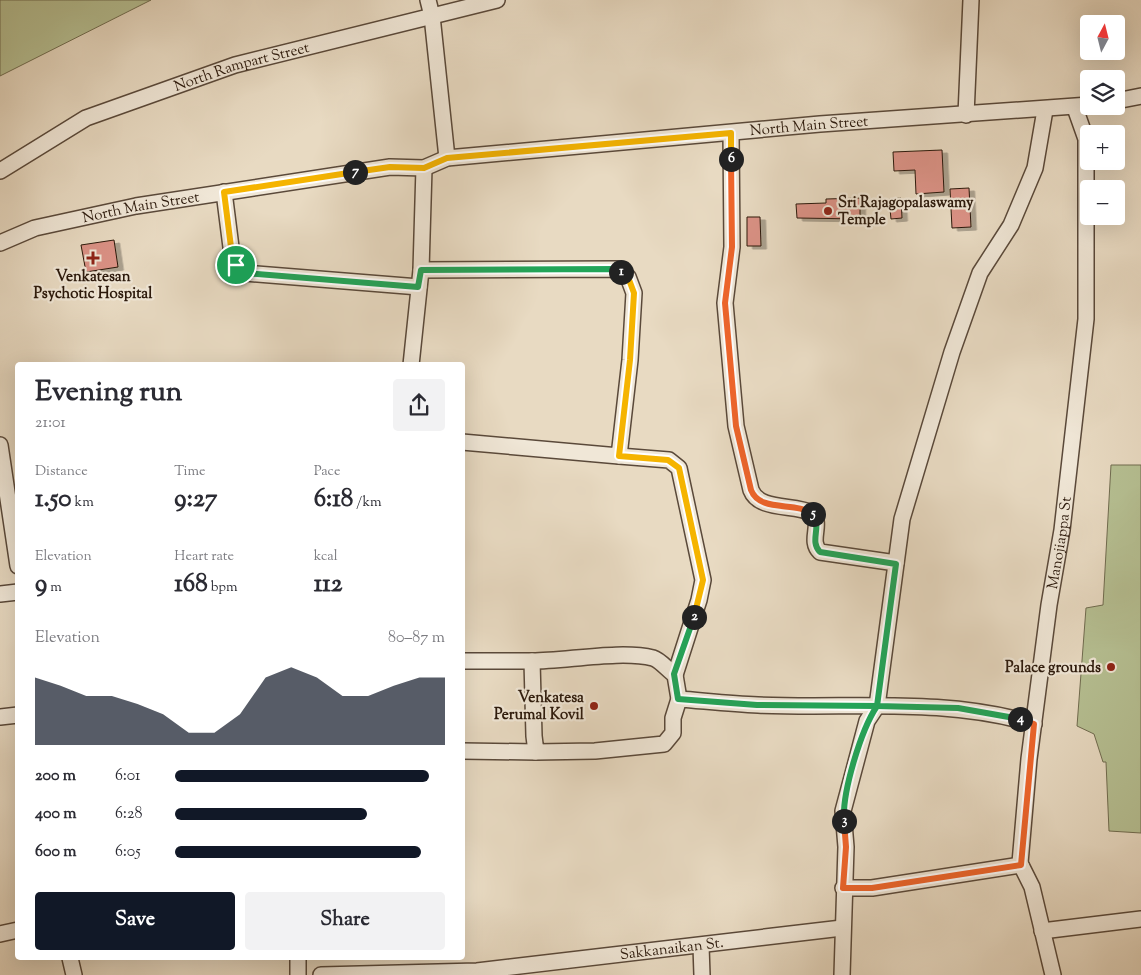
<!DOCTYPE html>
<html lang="en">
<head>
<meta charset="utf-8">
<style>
  :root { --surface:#fff; --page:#f2f2f3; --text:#2b2b33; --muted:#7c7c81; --accent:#111827 }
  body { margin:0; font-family:"Sorts Mill Goudy",serif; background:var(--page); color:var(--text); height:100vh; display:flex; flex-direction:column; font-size:19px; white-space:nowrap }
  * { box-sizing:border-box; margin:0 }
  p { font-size:16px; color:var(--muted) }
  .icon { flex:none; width:28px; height:28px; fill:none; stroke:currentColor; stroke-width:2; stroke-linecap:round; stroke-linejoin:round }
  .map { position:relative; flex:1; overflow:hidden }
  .details { position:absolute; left:15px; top:362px; width:450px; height:598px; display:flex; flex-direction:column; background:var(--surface); border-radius:5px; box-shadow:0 5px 20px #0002 }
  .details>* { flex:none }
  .needle { width:32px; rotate:7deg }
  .fabs { position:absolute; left:1080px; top:15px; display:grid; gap:10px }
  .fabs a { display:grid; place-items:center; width:45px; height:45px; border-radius:5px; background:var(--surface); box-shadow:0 5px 20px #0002; font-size:25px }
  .pin { position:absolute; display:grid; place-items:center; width:42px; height:42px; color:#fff; margin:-21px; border:2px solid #fff; border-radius:50%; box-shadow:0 1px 5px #0007 }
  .km { position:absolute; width:25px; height:25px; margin:-12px; border-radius:50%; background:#222; color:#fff; font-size:14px; line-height:25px; text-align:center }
  .round { display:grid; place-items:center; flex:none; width:52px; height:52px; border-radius:5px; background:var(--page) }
  .head { display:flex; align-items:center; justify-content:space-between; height:85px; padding:0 20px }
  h1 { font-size:28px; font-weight:700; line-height:38px }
  .stats { display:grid; grid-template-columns:repeat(3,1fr); gap:8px; height:85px; padding:5px 20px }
  .stats div { display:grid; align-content:center }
  .stats b { font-size:25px; font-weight:700 }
  .stats small { font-size:14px; font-weight:400 }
  .stats p { font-size:14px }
  .chart { height:140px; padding:10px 20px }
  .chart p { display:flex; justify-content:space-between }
  .chart svg { width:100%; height:90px; margin-top:5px; fill:var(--accent); opacity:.7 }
  .cta { display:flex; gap:10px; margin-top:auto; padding:10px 20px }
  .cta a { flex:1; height:58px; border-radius:5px; background:var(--accent); color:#fff; font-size:20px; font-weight:700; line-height:58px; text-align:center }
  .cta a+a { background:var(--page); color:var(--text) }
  ul { padding:0 20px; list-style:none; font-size:16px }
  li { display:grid; grid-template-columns:80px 60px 1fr; align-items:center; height:38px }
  li i { height:12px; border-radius:6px; background:var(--accent) }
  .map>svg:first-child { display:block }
  .green { fill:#b6c093; stroke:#706c50 }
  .building { fill:#db9286; stroke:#2b190c; filter:url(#shadow) }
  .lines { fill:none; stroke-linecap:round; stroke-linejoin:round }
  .minor-casing { stroke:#5a493a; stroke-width:18 }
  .minor { stroke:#f0e7d7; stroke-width:15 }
  .split-1-casing { stroke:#fff; stroke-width:10 }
  .split-2-casing { stroke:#fff; stroke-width:10 }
  .split-3-casing { stroke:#fff; stroke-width:10 }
  .split-4-casing { stroke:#fff; stroke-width:10 }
  .split-5-casing { stroke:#fff; stroke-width:10 }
  .split-6-casing { stroke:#fff; stroke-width:10 }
  .split-7-casing { stroke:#fff; stroke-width:10 }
  .split-8-casing { stroke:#fff; stroke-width:10 }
  .split-1 { stroke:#22a559; stroke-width:6 }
  .split-2 { stroke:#f5b400; stroke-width:6 }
  .split-3 { stroke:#22a559; stroke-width:6 }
  .split-4 { stroke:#f0652b; stroke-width:6 }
  .split-5 { stroke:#22a559; stroke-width:6 }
  .split-6 { stroke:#f0652b; stroke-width:6 }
  .split-7 { stroke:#f5b400; stroke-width:6 }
  .split-8 { stroke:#f5b400; stroke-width:6 }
  .poi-dot { fill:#8f2418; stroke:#f0e7d7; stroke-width:2 }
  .labels { text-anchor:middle; stroke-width:4.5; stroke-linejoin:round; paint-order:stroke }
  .street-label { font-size:15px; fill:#2b190c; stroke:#f0e7d7 }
  .poi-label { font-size:15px; font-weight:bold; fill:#2b190c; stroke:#f0e7d7; text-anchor:end }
</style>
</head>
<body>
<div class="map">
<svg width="1141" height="975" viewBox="0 0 1141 975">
  <defs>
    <filter id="shadow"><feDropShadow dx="5.5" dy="3" stdDeviation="0" flood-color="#0004"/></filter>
  </defs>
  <rect width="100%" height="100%" fill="#e8dac2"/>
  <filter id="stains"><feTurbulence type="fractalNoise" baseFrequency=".004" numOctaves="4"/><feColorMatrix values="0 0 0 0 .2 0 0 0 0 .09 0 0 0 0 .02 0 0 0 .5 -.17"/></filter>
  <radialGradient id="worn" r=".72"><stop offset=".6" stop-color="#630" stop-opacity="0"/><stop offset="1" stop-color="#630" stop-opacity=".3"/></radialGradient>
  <g class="green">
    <polygon points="0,0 151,0 0,76"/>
    <polygon points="1111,465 1141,465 1141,833 1109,831 1106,762 1103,762 1094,734 1077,726 1086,608 1103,605"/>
  </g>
  <g class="building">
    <polygon points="942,150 944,192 916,194 915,170 894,171 893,152"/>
    <polygon points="969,188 971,227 952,228 950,189"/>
    <polygon points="860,198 860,219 797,218 796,204 826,203 826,199"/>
    <polygon points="901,198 902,218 891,219 889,199"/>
    <polygon points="747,217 760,217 761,246 747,246"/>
    <polygon points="114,240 118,267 86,272 81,245"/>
  </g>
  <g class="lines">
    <g class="minor-casing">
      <g id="minor">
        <polyline points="428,0 432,16 447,158"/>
        <polyline points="1116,101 1141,96"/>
        <polyline points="966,115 971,0"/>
        <path d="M731,133L732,247L725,303L736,426L751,490C759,511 794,504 812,513C823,525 808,540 820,552L896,563"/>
        <path id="s1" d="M0,171L86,118L235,65L497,0"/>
        <polyline points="224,192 232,255 236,265 245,273 419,287"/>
        <path id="s2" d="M0,243L35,228L136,206L390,167L424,168L447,158L820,124L1089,105"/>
        <polyline points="421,270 618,269 628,277 634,293 630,360 619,456 462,442"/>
        <polyline points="411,365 421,270 424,168"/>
        <polyline points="0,445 18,566"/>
        <polyline points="619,456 669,460 679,468 703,580 699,600 675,675"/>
        <polyline points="0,594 18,592"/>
        <path d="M462,661H532L534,736L536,752L595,751L664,744L673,733V718L679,699C705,701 732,704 758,705C850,709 944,697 1034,724"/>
        <path d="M532,661C566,661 621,650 653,658C660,660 668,670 675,675L679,699"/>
        <polyline points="0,717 18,715"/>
        <polyline points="462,751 536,752"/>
        <polyline points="843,888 872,888 1021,865"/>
        <polyline points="1042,931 1141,919"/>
        <polyline points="0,934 18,930"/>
        <polyline points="701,946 702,975"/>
        <polyline points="70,958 74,975"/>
        <polyline points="298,975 298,958"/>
        <path id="s3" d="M321,975L477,971L842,928"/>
        <polyline points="842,975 846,847 843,811 867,721 877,706 902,519 952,352 980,273 1011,225 1035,168 1045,110"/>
        <path id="s4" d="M1053,975L1032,887L1020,863L1029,759L1049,605L1062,530L1086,319V139L1075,108"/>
      </g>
    </g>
    <use href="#minor" class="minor"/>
  </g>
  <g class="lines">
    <g class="split-1-casing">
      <polyline id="split-1" points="236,265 245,273 418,287 421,270 618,269 621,272"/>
    </g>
    <g class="split-2-casing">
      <polyline id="split-2" points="621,272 628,277 634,293 630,360 619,456 668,460 679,468 703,580 694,617"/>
    </g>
    <g class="split-3-casing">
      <path id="split-3" d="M694,617L674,674L678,699L757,705L877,706C861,730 842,792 844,821"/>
    </g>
    <g class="split-4-casing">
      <polyline id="split-4" points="844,821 846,847 843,888 872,888 1021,865 1034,724 1020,719"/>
    </g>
    <g class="split-5-casing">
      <path id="split-5" d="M813,514C822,527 809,541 820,552L896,564L877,706L958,708L1020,719"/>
    </g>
    <g class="split-6-casing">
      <path id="split-6" d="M731,159L732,247L725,303L736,426L751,490C760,513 796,501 813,514"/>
    </g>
    <g class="split-7-casing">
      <polyline id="split-7" points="355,172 390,167 424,168 447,158 731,133 731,159"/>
    </g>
    <g class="split-8-casing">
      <polyline id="split-8" points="236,265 232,255 224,192 355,172"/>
    </g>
    <use href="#split-1" class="split-1"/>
    <use href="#split-2" class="split-2"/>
    <use href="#split-3" class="split-3"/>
    <use href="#split-4" class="split-4"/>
    <use href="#split-5" class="split-5"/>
    <use href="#split-6" class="split-6"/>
    <use href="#split-7" class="split-7"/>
    <use href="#split-8" class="split-8"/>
  </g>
  <g class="poi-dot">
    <circle cx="828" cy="211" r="5"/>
    <path d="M90.5 250.5h5v5h5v5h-5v5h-5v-5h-5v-5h5z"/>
    <circle cx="1111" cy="667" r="5"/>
    <circle cx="594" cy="706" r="5"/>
  </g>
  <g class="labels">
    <g class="street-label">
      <text dy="5" stroke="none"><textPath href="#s1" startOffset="265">North Rampart Street</textPath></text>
      <text dy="5" stroke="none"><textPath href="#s2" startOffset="821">North Main Street</textPath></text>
      <text dy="5" stroke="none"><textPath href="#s2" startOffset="146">North Main Street</textPath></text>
      <text dy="5" stroke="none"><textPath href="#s4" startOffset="440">Manojiappa St</textPath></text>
      <text dy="5" stroke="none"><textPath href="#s3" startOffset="352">Sakkanaikan St.</textPath></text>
    </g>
    <g class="poi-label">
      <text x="838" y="207" text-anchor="start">Sri Rajagopalaswamy<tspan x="838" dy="17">Temple</tspan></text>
      <text x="93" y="281" text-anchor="middle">Venkatesan<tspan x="93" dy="17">Psychotic Hospital</tspan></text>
      <text x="1101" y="672">Palace grounds</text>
      <text x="584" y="702">Venkatesa<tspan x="584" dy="17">Perumal Kovil</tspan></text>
    </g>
  </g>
  <rect width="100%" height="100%" filter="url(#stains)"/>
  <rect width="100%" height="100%" fill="url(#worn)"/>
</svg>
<div class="fabs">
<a><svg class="needle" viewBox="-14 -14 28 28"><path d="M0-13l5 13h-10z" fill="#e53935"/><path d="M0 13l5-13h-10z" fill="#7c7c81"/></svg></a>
<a><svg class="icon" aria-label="layers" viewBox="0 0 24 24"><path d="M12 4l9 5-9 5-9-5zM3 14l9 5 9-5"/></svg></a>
<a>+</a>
<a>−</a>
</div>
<div class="pin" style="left:236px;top:265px;background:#1e9e55"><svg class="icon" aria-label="arrive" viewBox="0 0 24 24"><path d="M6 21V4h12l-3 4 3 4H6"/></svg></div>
<b class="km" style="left:621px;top:272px">1</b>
<b class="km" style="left:694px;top:617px">2</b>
<b class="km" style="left:844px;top:821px">3</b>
<b class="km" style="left:1020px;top:719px">4</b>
<b class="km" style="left:813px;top:514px">5</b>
<b class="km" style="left:731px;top:159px">6</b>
<b class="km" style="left:355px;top:172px">7</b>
<section class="details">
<div class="head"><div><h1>Evening run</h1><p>21:01</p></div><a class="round"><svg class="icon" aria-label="share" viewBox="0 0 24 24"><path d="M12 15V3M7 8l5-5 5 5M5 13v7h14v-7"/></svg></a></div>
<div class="stats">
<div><p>Distance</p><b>1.50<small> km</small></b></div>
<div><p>Time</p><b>9:27</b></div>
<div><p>Pace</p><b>6:18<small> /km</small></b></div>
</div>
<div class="stats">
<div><p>Elevation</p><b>9<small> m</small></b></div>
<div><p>Heart rate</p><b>168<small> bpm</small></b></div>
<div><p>kcal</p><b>112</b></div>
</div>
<div class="chart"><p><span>Elevation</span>80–87 m</p>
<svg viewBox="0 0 160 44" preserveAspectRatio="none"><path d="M0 44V11L10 15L20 20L30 20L40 24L50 29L60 38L70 38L80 29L90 11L100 6L110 11L120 20L130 20L140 15L150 11L160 11V44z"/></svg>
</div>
<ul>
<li><b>200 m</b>6:01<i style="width:94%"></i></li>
<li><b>400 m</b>6:28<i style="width:71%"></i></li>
<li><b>600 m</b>6:05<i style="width:91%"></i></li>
</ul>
<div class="cta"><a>Save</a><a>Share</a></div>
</section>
</div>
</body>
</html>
